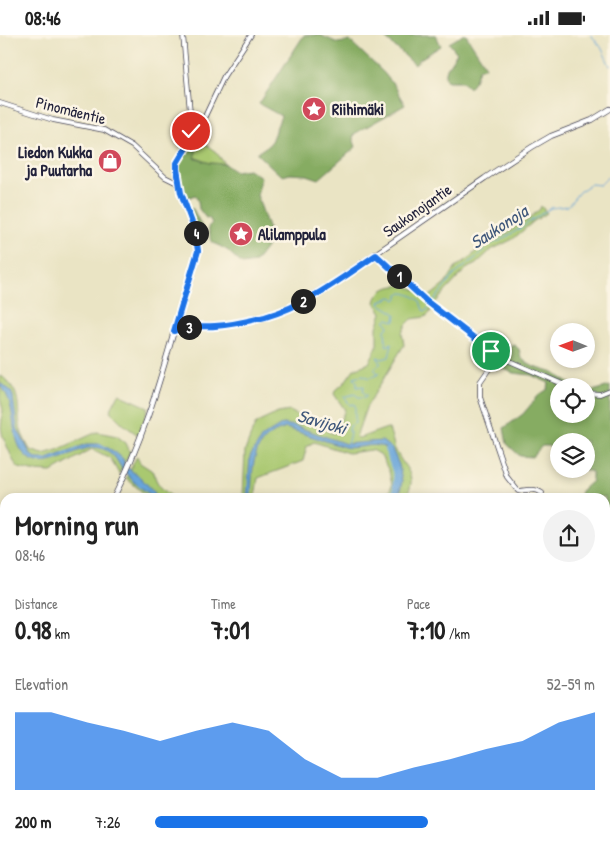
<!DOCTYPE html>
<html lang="en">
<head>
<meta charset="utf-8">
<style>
  :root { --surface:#fff; --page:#f2f2f2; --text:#222; --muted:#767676; --accent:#1a73e8 }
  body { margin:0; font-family:"Patrick Hand",sans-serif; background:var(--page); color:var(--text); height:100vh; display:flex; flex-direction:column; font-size:19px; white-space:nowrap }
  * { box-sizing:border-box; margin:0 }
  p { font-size:16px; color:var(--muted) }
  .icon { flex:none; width:28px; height:28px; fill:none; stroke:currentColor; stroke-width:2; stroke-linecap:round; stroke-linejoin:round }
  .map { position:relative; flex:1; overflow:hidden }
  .drawer { position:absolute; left:0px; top:458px; width:610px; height:358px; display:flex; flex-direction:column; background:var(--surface); border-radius:15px 15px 0 0; box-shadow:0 2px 8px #0003 }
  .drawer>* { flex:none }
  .needle { width:32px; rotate:271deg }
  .tools { position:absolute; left:550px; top:288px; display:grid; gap:10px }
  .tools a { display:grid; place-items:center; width:45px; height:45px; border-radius:50%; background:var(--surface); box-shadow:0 2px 8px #0003; font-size:25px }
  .pin { position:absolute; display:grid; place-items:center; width:42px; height:42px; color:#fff; margin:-21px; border:2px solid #fff; border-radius:50%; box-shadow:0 1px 5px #0007 }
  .km { position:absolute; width:25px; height:25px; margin:-12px; border-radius:50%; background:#222; color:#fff; font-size:14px; line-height:25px; text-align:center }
  .round { display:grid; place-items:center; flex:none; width:52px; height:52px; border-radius:26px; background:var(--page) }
  .summary { display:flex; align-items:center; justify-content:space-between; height:85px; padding:0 15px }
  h1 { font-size:28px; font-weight:700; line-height:38px }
  .stats { display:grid; grid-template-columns:repeat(3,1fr); gap:8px; height:85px; padding:5px 15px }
  .stats div { display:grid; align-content:center }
  .stats b { font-size:25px; font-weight:700 }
  .stats small { font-size:14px; font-weight:400 }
  .stats p { font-size:14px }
  .chart { height:140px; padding:10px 15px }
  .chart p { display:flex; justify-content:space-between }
  .chart svg { width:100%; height:90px; margin-top:5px; fill:var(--accent); opacity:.7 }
  ul { padding:0 15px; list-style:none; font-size:16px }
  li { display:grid; grid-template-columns:80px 60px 1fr; align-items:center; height:38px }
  li i { height:12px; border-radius:6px; background:var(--accent) }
  .status { display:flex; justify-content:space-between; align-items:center; height:35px; padding:0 25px; background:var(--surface); direction:ltr }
  .status svg { height:14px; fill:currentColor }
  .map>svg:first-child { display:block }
  .green { fill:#a9c870; stroke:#667556 }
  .forest { fill:#86ac62; stroke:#54674e }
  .water { fill:#68a4d9; stroke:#45638a }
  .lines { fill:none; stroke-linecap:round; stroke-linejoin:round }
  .stream { stroke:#68a4d9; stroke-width:1 }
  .river { stroke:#68a4d9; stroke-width:7 }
  .minor-casing { stroke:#403f50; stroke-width:5.5 }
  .tertiary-casing { stroke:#403f50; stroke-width:6 }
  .trunk-casing { stroke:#403f50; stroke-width:8 }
  .minor { stroke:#fff; stroke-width:4 }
  .tertiary { stroke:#fff; stroke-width:4.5 }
  .trunk { stroke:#fff; stroke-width:6 }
  .route-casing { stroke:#fff; stroke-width:10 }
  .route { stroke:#1a73e8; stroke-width:6 }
  .labels { text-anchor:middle; stroke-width:5; stroke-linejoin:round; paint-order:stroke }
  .poi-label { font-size:16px; font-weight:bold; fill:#22223b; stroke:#fcf5e5; text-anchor:start }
  .street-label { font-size:16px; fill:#22223b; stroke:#fcf5e5 }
  .water-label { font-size:18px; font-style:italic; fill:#3e567a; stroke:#fcf5e5 }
</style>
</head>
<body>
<div class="status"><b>08:46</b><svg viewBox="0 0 49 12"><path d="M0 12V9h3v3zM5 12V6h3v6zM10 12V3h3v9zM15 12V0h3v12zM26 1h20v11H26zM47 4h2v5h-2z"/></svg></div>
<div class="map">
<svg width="610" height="815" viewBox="0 0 610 815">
  <rect width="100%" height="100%" fill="#fcf5e5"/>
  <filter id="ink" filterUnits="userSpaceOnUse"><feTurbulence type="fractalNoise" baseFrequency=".02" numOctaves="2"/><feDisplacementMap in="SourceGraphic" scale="10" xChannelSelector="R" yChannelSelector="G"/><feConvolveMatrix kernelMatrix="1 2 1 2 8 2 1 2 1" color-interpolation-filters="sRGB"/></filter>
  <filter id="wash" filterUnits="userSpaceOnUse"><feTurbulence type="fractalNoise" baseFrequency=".0096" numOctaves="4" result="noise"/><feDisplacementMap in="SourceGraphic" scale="20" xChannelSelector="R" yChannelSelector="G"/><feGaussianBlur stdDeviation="1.12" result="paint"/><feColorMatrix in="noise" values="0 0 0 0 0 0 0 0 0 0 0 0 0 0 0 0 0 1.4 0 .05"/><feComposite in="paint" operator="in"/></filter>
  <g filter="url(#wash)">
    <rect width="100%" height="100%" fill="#eae4c4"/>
    <g class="green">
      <polygon points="194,101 216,117 225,129 210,128 194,122 194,110 183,121 191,104"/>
      <path d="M541,171L547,178L534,186L513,204L491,215L476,229L466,234L435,268L429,279L425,282L412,284L406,290L402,298L404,310L366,373L356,402L359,403L387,393L389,394C392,401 393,408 395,414C404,434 419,439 406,462H387L392,450L389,436L380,419L372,415L348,418L314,407L307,411L303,426L258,443L255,462H243L245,416L252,397L255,390L261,386L278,378L290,376L331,398H334L336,395L345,375L334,359L335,356L344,348L354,334L369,328L377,311V292L382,278L375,267C377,255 392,249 403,251C411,251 422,259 429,262L445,249L457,231L470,223L482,209L508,198L517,190L527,185L540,174Z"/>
      <path d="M0,341C4,342 6,345 9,348C21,361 17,374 20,390C21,399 26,407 30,415L43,419L57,415L97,397L117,401L126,408L130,417L119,439L110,423L92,414L52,437L32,436L19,433L14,427L3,402L1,393L3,375L0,363Z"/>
      <polygon points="119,359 148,372 145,383 138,400 124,390 110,376"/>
      <path d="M137,421L140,428L154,437C155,449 164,455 172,462H148L126,443Z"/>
      <polygon points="605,690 610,694 610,719 605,715"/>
    </g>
    <g class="forest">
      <polygon points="304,0 320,0 338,8 350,6 384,38 392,48 405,70 354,99 353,103 356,112 319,144 307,140 290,139 283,141 278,138 257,118 270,109 281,81 259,69"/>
      <polygon points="382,0 436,0 441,11 420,24 415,30"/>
      <polygon points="463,0 466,0 486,31 479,34 475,45 469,53 463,46 448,46 445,41 447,33 457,18 449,8"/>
      <path d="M193,110L198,111L194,123L210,128L225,129L236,136L249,134L261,142L257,160L273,207L267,211L255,227L242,229L227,215L212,207L208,192L212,188L209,183H206L199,174L198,166L195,160L187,163C181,151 175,136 182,123C185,118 190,114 193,110Z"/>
      <polygon points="189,172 193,174 207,202 205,207 202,206"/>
      <polygon points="513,309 519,314 521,323 527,328 534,332 554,338 569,348 578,351 559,351 559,379 586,379 586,355 596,355 610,351 610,588 605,587 605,462 579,462 581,456 592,446 592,437 582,434 586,434 586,406 559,406 559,426 549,411 542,411 532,422 520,421 507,409 504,393 523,379 539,360 548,354 549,348 531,340 513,338 491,328 499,319"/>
      <polygon points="139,810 159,810 165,815 142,815"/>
      <polygon points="361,810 376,810 381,812 386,810 428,810 429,813 422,815 355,815"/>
      <polygon points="471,810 515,810 513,815 476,815"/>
    </g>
    <g class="water">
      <path d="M0,348L10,355L13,361L17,393L31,420L38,424H47L87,409H101L115,417L123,424L125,431L141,443L155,458L154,462C147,457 139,452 133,446C130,442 125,438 123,435C117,426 115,420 106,415C82,403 55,437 32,425C6,412 20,369 0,351Z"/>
      <path d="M283,389L295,391L346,409L382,406L392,414L399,430L402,446L399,462H395C399,440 396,431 384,412C371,407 358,415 344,412L286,393C250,403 253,432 251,462H247L250,422L262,402Z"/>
    </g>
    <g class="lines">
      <g class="stream">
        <polyline points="591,0 601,12 610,31"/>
        <path d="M347,410L350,398L349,395L350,391L355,388V370L353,369L350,370L344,362L355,359L358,362H366L367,360L363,357L364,351L357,352V347L354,342L363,340L370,343L379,339L374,334L381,328L377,322L382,324L389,322L392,308L387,311L386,309L385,295L389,291L385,286L387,284L395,286L396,279L380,269L381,266L391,262L394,263L396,265L398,263V259C405,256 414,261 420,266L423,275L426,276L454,240L479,220L488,210L501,205L516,196L544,177L551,173L568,171L579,157L591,149L600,150L610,140"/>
      </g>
      <path class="river" d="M388,415C396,437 399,438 395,462"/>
    </g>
  </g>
  <g filter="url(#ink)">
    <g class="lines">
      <g class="minor-casing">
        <g id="minor">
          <polyline points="0,68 53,85 104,95 132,111 165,142 179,149"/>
          <polyline points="191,96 199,94 224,41 251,0"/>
          <polyline points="376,220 425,265 498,321 567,351"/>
          <polyline points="174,296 198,216 195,196 181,158 177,134 177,128 189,106 191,88 183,0"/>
          <path d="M498,321L480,347V362L507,442L518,456C526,455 535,453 542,458"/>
          <polyline points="586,358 600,359 610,355"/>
          <polyline points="242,810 245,815"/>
          <polyline points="327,810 331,815"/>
          <polyline points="432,810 434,815"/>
        </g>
      </g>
      <g class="tertiary-casing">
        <g id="tertiary">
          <path d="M114,462C141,409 158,353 174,296L180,293L196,291L226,290L264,282L284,276L332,249L485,143L532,112L551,101L592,85L610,74"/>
          <polyline points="0,614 5,612"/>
          <polyline points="0,647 5,650"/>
          <polyline points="605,807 610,808"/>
          <polyline points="133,810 135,815"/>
          <polyline points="342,815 348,810"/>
        </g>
      </g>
      <g class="trunk-casing">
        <g id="trunk">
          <polyline points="0,804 5,807"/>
          <polyline points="10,810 18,815"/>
        </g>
      </g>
      <use href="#minor" class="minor"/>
      <use href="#tertiary" class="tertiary"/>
      <use href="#trunk" class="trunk"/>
    </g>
  </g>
  <g class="lines" filter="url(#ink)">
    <g class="route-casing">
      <path id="route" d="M191,96L186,113L177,128V134L181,158L195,196L198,216L174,296C187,290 201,292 215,291C232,290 249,286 265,282C305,271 342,243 376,220L425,265L491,316"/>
    </g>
    <use href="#route" class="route"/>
  </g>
  <defs>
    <g id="sight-disc" transform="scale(1.25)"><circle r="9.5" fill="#d1495b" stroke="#fcf5e5"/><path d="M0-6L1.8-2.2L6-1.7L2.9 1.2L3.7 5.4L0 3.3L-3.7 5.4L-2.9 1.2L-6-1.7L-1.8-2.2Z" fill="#fff"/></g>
    <g id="shop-disc" transform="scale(1.25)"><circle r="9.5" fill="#d1495b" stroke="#fcf5e5"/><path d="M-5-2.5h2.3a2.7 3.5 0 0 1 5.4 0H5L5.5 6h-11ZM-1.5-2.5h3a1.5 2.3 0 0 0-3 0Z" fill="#fff"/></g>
  </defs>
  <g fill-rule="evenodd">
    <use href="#sight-disc" x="314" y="74"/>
    <use href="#shop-disc" x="110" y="126"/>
    <use href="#sight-disc" x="241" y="199"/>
  </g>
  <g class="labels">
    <g class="poi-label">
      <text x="332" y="80">Riihimäki</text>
      <text x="92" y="123" text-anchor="end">Liedon Kukka<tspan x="92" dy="18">ja Puutarha</tspan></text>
      <text x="258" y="205">Alilamppula</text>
    </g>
    <g class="street-label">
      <text transform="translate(71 75) rotate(14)" y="6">Pinomäentie</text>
      <text transform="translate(417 175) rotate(-35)" y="6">Saukonojantie</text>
    </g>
    <g class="water-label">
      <text transform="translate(499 192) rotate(-33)" y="6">Saukonoja</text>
      <text transform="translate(322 387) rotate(16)" y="6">Savijoki</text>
    </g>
  </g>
</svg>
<div class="tools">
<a><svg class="needle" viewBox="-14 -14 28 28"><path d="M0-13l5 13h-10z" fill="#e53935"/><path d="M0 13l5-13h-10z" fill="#767676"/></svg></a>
<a><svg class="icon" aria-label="locate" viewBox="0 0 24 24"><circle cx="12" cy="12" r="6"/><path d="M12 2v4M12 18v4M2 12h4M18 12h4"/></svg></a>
<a><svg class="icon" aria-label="layers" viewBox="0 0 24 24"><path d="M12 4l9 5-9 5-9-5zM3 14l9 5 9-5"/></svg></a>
</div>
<div class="pin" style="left:491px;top:316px;background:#1e9e55"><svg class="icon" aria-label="arrive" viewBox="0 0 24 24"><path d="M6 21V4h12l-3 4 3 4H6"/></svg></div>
<div class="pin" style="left:191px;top:96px;background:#d93025"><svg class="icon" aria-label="check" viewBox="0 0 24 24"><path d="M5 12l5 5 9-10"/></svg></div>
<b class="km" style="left:399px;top:241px">1</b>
<b class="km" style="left:303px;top:266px">2</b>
<b class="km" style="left:189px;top:292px">3</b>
<b class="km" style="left:196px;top:198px">4</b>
<section class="drawer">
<div class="summary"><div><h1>Morning run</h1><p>08:46</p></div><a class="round"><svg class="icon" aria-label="share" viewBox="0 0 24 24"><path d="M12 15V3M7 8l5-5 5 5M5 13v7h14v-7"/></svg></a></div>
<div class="stats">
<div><p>Distance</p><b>0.98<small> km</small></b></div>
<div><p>Time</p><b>7:01</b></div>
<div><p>Pace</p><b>7:10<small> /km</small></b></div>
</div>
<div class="chart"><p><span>Elevation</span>52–59 m</p>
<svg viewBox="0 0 160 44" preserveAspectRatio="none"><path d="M0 44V6L10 6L20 11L30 15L40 20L50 15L60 11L70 15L80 29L90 38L100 38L110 33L120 29L130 24L140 20L150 11L160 6V44z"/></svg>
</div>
<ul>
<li><b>200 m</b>7:26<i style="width:62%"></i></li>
</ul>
</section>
</div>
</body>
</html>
